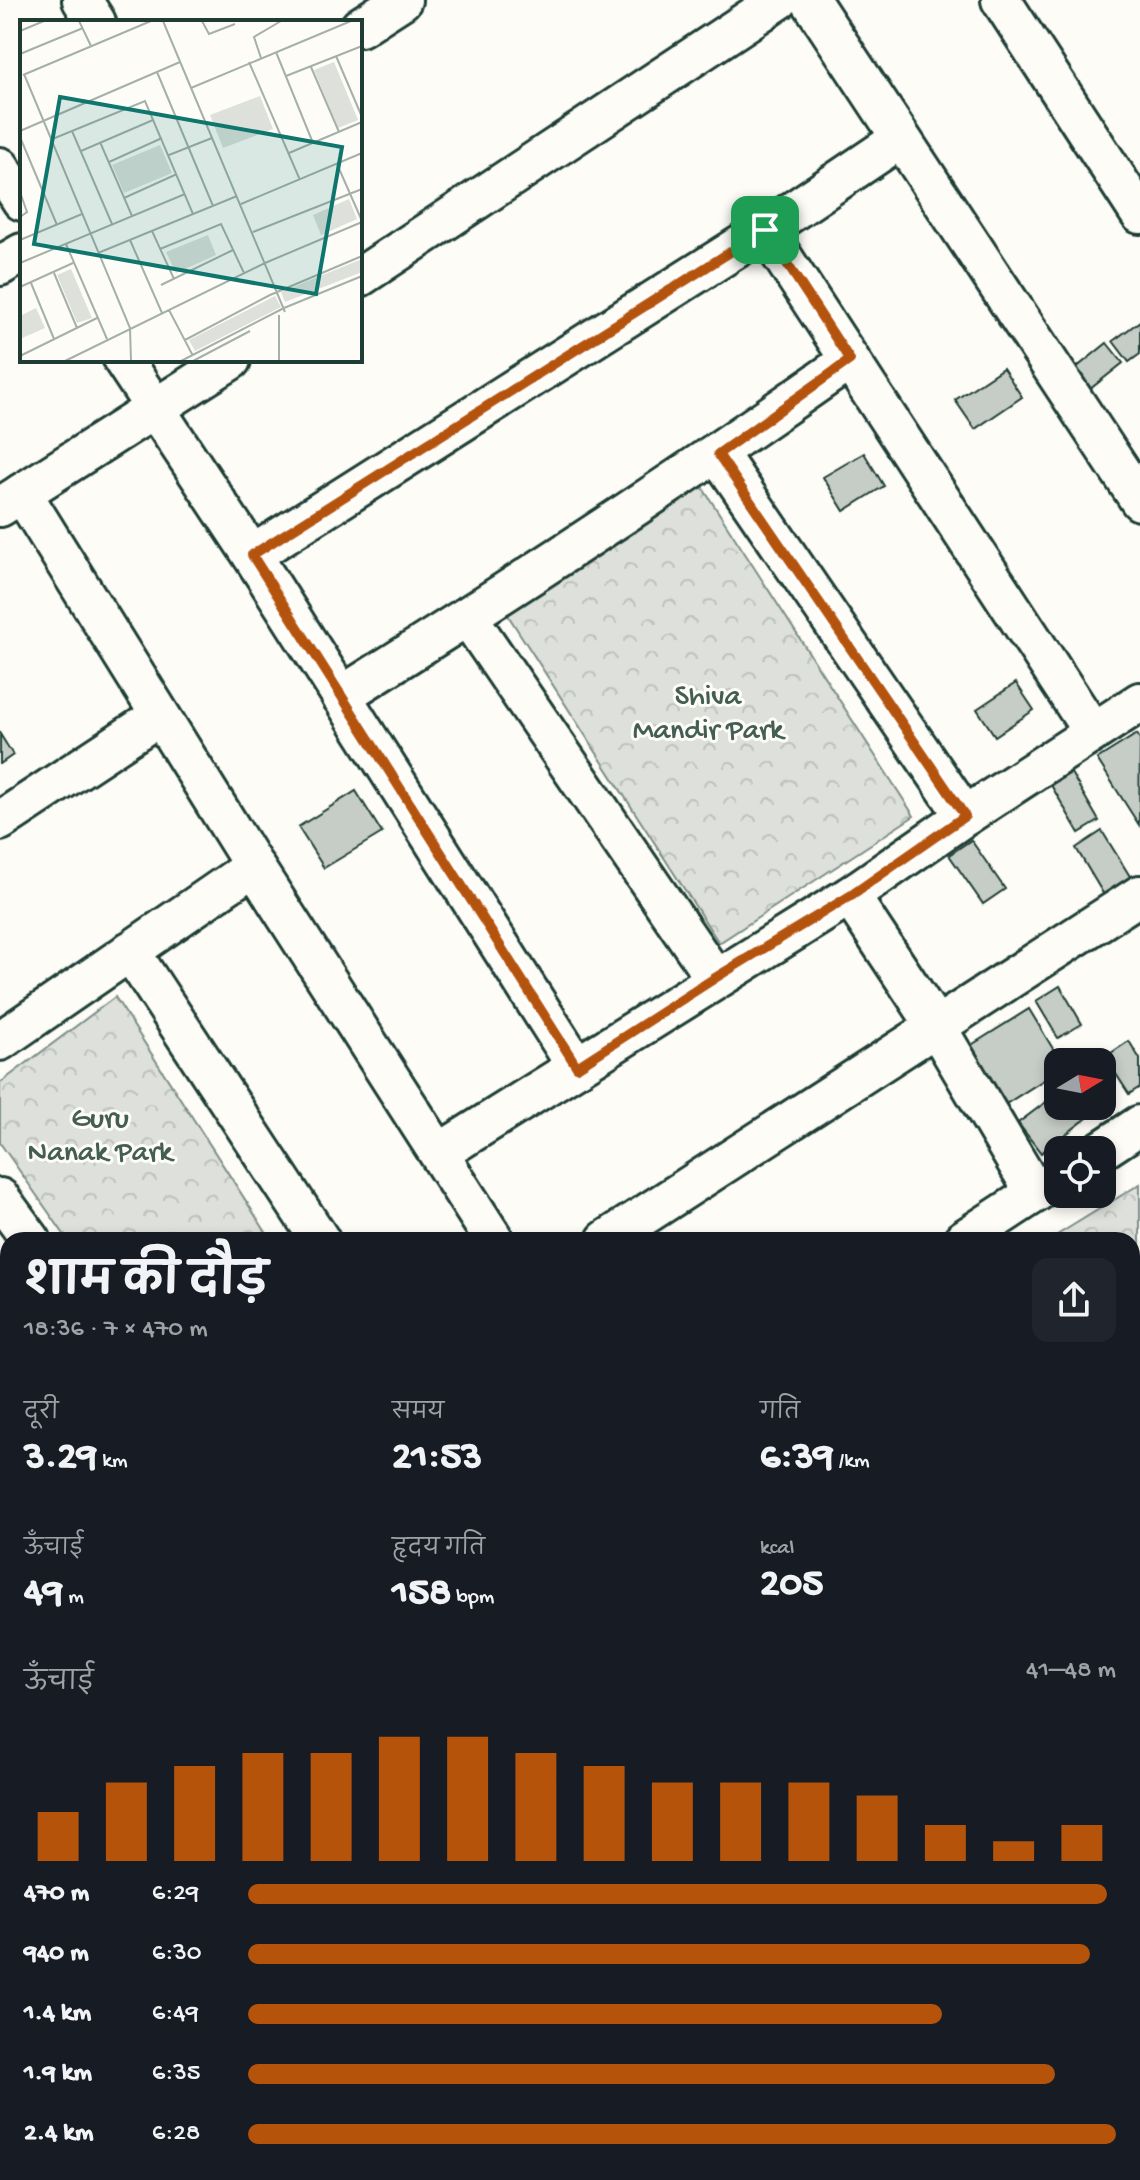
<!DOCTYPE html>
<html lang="hi">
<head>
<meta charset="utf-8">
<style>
  :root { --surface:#171b24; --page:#20242c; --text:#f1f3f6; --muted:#9ea1a6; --accent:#b45309 }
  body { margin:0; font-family:"Gochi Hand","Playpen Sans Deva",sans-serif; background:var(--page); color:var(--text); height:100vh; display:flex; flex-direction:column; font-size:30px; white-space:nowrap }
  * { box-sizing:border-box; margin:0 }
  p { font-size:26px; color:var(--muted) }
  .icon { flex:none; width:44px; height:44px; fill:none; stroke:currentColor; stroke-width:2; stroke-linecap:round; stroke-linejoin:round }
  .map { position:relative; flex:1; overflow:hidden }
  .details { position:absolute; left:0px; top:1232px; width:1140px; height:948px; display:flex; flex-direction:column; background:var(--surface); border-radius:24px 24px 0 0; box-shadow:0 4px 12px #0003 }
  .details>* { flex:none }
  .needle { width:52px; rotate:80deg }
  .controls { position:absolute; left:1044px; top:1048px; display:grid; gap:16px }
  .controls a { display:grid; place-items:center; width:72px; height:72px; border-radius:16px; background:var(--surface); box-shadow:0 4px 12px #0003; font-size:40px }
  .pin { position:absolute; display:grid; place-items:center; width:68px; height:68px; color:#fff; margin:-34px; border-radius:16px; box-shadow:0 4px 12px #0006 }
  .round { display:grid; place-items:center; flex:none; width:84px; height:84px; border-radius:16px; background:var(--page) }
  .headline { display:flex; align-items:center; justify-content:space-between; height:136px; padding:0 24px }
  h1 { font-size:44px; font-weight:700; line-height:60px }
  .metrics { display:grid; grid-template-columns:repeat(3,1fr); gap:12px; height:136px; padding:8px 24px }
  .metrics div { display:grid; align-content:center }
  .metrics b { font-size:40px; font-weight:700 }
  .metrics small { font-size:22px; font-weight:400 }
  .metrics p { font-size:22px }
  .chart { height:224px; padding:16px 24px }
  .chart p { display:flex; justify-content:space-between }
  .chart svg { width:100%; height:144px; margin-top:8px; stroke:var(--accent); stroke-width:6 }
  ul { padding:0 24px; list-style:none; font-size:26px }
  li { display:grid; grid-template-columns:128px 96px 1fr; align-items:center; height:60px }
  li i { height:20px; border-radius:10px; background:var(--accent) }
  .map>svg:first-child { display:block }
  .park { fill:url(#park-crowns); stroke:#7e8e88; stroke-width:2 }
  .building { fill:#c6cdc7; stroke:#1f3d34; stroke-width:2 }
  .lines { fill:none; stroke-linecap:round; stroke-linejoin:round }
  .street-casing { stroke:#1f3d34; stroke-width:44 }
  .street { stroke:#fdfcf7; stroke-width:38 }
  .route-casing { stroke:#fff; stroke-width:16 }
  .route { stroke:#b45309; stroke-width:10 }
  .labels { text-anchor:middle; stroke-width:6; stroke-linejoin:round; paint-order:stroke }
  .park-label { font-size:30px; fill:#455e55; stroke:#fdfcf7 }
  .inset-road { fill:none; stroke:#a4b0a9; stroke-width:2 }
  .view { fill:#0f766e; fill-opacity:0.15; stroke:#0f766e; stroke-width:4 }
  .inset-edge { fill:none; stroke:#1f3d34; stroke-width:4 }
</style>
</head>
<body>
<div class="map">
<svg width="1140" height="2180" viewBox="0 0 1140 2180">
  <defs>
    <pattern id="park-crowns" width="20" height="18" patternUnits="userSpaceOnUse" patternTransform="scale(2)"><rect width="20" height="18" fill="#dde0db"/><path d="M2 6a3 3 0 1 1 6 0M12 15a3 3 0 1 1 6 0" fill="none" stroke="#bdc1bd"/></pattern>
  </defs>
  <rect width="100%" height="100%" fill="#fdfcf7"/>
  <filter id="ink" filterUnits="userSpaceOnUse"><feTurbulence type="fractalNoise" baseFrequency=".0125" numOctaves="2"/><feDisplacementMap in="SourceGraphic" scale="16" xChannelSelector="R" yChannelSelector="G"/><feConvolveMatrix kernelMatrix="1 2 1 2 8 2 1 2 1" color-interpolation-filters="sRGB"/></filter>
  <g filter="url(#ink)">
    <g class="park">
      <polygon points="697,479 914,816 719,943 502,606"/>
      <polygon points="115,997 271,1240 68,1240 0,1143 0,1083"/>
      <polygon points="1140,1184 1140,1566 1132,1553 1132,1240 1049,1240"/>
      <polygon points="0,1965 8,1978 8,2134 0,2121"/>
      <polygon points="31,2172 131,2172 136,2180 36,2180"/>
      <polygon points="472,2172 670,2172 675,2180 478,2180"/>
    </g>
    <g class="building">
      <polygon points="1140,321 1140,354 1129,362 1113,341"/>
      <polygon points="1107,343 1123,363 1080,397 1065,377"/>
      <polygon points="1003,368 1022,397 975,429 955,400"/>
      <polygon points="864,453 884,486 844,511 823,477"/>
      <polygon points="1016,683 1034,710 995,736 977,709"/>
      <polygon points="0,734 13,755 0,764"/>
      <polygon points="1137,734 1140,739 1139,825 1097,759"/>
      <polygon points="1071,773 1099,821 1079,833 1051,785"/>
      <polygon points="356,791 382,833 324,868 298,827"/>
      <polygon points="1102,831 1131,878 1104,895 1076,848"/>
      <polygon points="971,840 1005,889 983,904 949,855"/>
      <polygon points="1060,986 1082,1024 1058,1038 1036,1001"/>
      <polygon points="1029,1009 1061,1062 1058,1062 1058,1071 1001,1107 965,1049"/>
      <polygon points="1129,1041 1140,1059 1140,1087 1129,1094 1105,1057"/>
      <polygon points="1058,1093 1058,1106 1090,1106 1095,1112 1041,1153 1018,1123"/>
      <polygon points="6,1627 8,1630 8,1680 0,1686 0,1631"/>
    </g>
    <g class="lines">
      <g class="street-casing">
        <g id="street">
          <polyline points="82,0 96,22"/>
          <polyline points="810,0 1140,501"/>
          <polyline points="1001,0 1140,214"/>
          <polyline points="360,27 402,0"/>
          <polyline points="0,167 22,201"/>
          <polyline points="765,230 1092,731"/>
          <polyline points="0,266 22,253"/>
          <polyline points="360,277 779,0"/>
          <polyline points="123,360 252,555 577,1067"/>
          <polyline points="718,454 965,816"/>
          <polyline points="22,493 254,866 494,1240"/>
          <polyline points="0,507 231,360"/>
          <polyline points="252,555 765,230 900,139"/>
          <polyline points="468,617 715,978"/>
          <path d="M341,696C514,588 684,477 850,360"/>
          <polyline points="0,821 159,716"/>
          <polyline points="850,896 936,1026 1035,1193"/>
          <polyline points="130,951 320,1240"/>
          <polyline points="0,1041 254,866"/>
          <polyline points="1102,1150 1140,1125"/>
          <polyline points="439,1153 850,896 965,816 1140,702"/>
          <polyline points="0,1198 31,1240"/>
          <polyline points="606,1240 1140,895"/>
          <polyline points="963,1240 1058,1178"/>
          <polyline points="0,1525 8,1536"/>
          <polyline points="1132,1720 1140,1715"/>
          <polyline points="0,1866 8,1861"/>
          <polyline points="0,1936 8,1948"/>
          <polyline points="1132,1960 1140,1972"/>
          <polyline points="154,2172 159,2180"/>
          <polyline points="438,2172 443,2180"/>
          <polyline points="719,2172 724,2180"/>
          <polyline points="979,2180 992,2172"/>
        </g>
      </g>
      <use href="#street" class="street"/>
    </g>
  </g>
  <g class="lines" filter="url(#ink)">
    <g class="route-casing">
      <polygon id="route" points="765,230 850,360 718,454 965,816 850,896 715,978 577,1067 252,555"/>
    </g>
    <use href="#route" class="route"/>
  </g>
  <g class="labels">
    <g class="park-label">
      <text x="708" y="704">Shiva<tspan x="708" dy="34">Mandir Park</tspan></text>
      <text x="100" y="1126">Guru<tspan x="100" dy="34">Nanak Park</tspan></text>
    </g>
  </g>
  <g transform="translate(20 20)">
    <rect width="342" height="342" fill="#fdfcf7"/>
    <path d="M314,42L338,100L318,108L294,50ZM240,76L253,109L203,128L190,95ZM140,125L152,153L104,173L92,145ZM329,179L337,199L301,215L293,195ZM188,215L196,235L156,253L146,232ZM342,239V252L265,282L261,272ZM51,249L72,298L57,303L37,255ZM255,276L261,287L175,331L169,320ZM16,288L25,308L0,319V296Z" fill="#dde0db"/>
    <path class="inset-road" d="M59,1L71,26M143,1L265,292M182,1L189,14L215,4M0,11L24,1M256,32L293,123M0,34L63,8M316,36L342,97M241,38L234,17L261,1M229,42L280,160M291,47L319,112M137,52L193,186M4,54L110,308L111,341M3,55L131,1M266,56L342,26M171,68L331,1M0,111L160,42M52,111L92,204M0,117L37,205M30,120L125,81L173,194M80,122L112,196M61,131L133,100M269,133L342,102M149,135L192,118M89,142L142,118M317,144L342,201M0,172L7,192L0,197M104,178L157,154M221,184L342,133M132,211L154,259M233,212L342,169M0,220L62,194M110,220L142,293M46,224L87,319M140,229L201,204L224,253M78,233L217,176M0,243L165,174M34,253L57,308M11,263L34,319M141,265L213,230M0,267L53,243M149,290L173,336M165,320L250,275L342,236M0,336L77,298M45,341L245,243L342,202M161,341L264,288L342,256M173,341L230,311M259,341V295"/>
    <path class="view" d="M40,77L322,127L296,274L14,224Z"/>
    <rect width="342" height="342" class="inset-edge"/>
  </g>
</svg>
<div class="controls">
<a><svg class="needle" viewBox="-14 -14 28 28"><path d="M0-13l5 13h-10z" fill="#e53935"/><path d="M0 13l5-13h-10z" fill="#9ea1a6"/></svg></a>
<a><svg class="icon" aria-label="locate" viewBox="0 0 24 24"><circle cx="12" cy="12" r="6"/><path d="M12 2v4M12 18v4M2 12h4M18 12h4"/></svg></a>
</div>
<div class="pin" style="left:765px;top:230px;background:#1e9e55"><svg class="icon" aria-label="arrive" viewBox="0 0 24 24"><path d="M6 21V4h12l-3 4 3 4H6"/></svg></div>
<section class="details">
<div class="headline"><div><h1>शाम की दौड़</h1><p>18:36 · 7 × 470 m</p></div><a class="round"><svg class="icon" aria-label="share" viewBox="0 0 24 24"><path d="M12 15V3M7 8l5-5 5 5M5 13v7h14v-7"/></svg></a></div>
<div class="metrics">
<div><p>दूरी</p><b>3.29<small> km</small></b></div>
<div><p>समय</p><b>21:53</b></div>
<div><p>गति</p><b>6:39<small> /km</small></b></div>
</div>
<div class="metrics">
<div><p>ऊँचाई</p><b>49<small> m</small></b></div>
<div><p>हृदय गति</p><b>158<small> bpm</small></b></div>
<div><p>kcal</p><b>205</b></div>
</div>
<div class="chart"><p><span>ऊँचाई</span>41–48 m</p>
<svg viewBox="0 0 160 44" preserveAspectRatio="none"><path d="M5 44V29M15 44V20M25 44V15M35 44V11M45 44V11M55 44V6M65 44V6M75 44V11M85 44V15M95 44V20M105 44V20M115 44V20M125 44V24M135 44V33M145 44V38M155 44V33"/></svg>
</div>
<ul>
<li><b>470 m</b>6:29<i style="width:99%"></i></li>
<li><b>940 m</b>6:30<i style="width:97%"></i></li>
<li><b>1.4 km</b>6:49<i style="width:80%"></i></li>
<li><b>1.9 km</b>6:35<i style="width:93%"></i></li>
<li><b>2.4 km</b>6:28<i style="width:100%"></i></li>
</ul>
</section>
</div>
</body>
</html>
